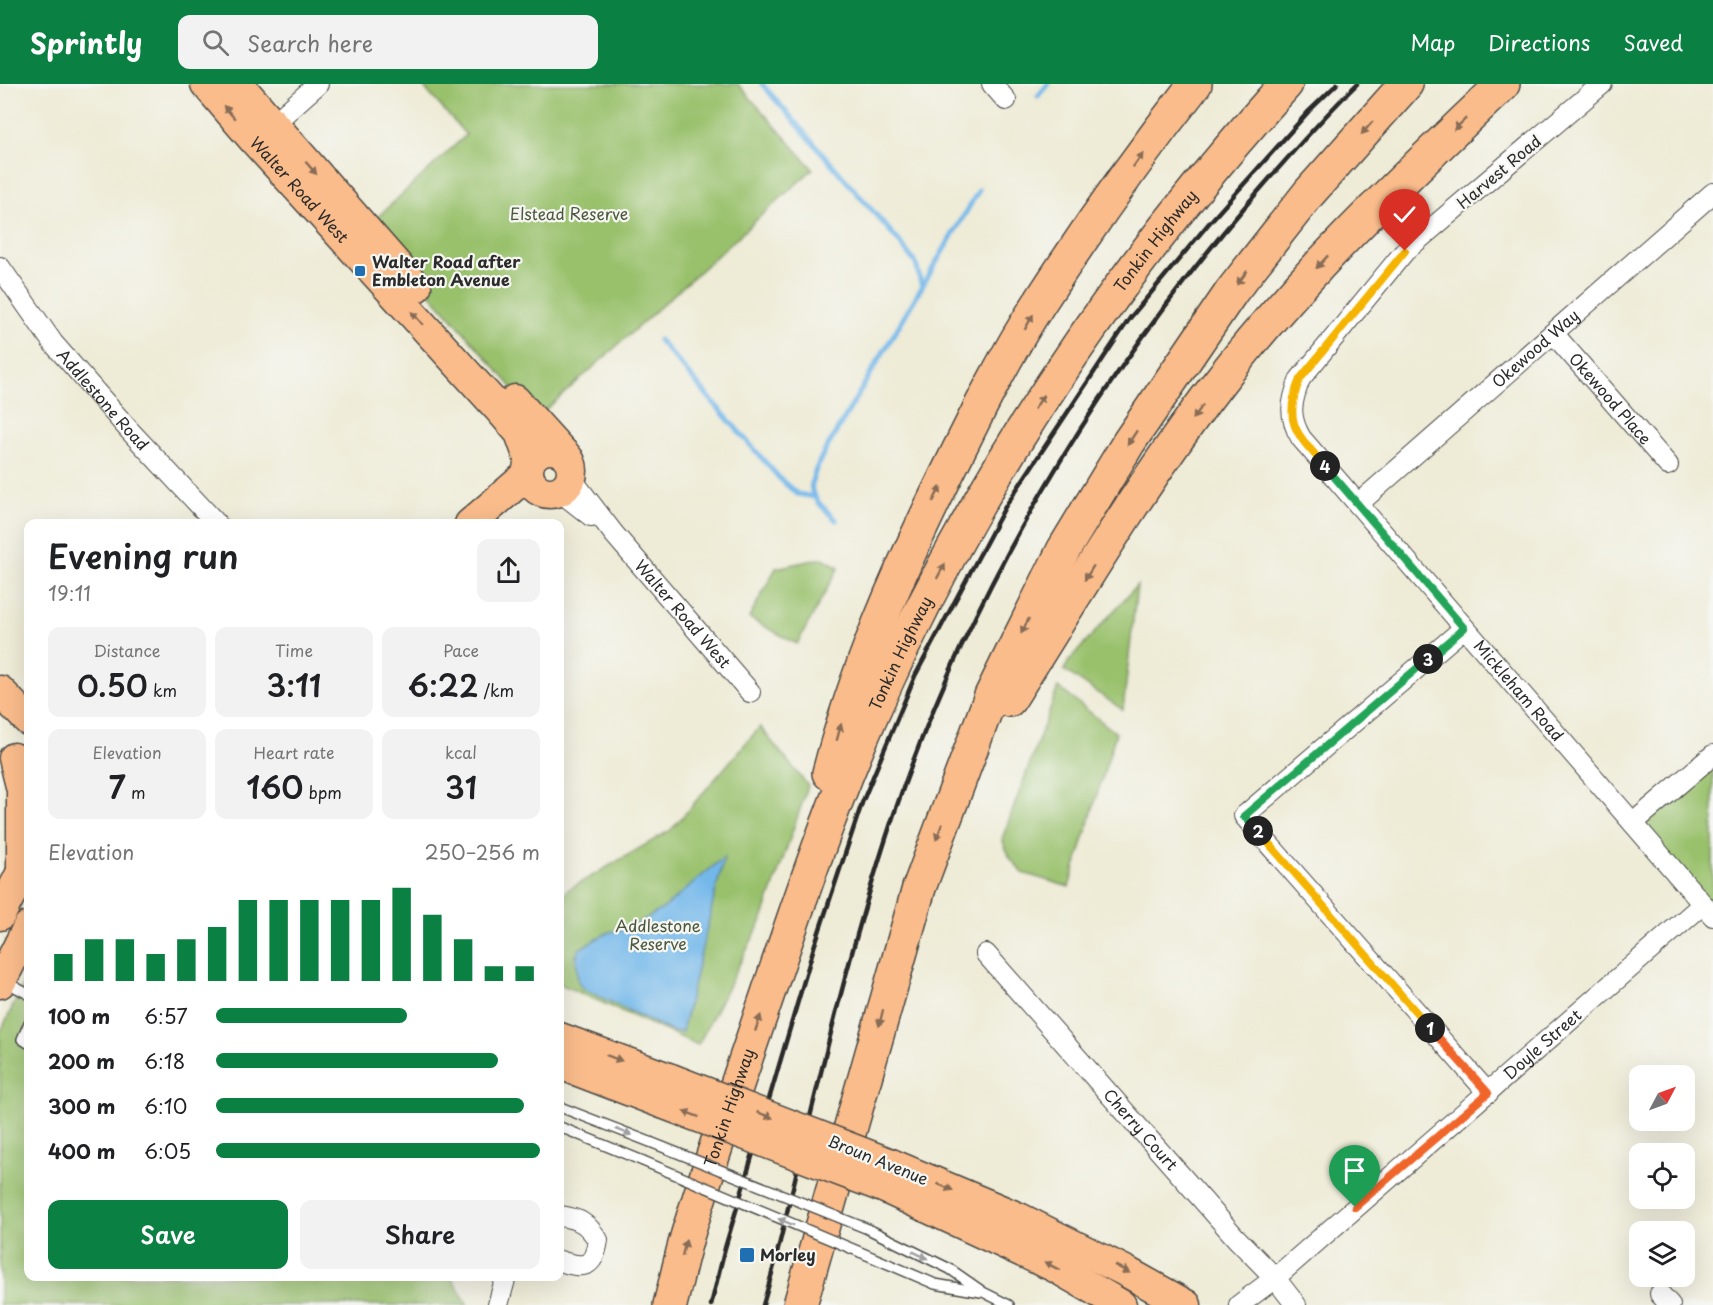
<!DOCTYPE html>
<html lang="en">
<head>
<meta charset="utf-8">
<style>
  :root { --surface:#fff; --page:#f2f2f2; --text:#202124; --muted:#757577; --accent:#0b8043 }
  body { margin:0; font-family:"Playpen Sans",sans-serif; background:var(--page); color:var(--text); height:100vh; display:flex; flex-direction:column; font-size:22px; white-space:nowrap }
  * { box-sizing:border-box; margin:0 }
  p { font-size:20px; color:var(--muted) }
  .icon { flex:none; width:33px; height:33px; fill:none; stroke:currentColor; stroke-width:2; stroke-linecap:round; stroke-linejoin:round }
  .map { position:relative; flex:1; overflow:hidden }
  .sheet { position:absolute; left:24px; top:435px; width:540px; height:762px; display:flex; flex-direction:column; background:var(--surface); border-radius:12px; box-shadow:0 6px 24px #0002 }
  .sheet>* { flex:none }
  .needle { width:39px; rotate:49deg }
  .tools { position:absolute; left:1629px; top:981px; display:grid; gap:12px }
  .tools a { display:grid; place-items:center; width:66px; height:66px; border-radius:12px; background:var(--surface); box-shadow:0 6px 24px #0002; font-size:30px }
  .pin { position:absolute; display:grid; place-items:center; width:51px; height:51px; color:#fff; margin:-62px -26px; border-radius:50% 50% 50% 0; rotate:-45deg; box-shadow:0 0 6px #0007 }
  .pin .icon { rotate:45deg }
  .km { position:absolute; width:30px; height:30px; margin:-15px; border-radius:50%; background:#222; color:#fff; font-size:16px; line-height:30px; text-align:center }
  .round { display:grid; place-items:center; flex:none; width:63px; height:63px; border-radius:12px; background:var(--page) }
  .summary { display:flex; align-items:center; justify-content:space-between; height:102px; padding:0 24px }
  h1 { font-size:33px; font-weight:600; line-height:45px }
  .figures { display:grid; grid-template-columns:repeat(3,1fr); gap:9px; height:102px; padding:6px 24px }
  .figures div { display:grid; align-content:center; border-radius:12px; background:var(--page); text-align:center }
  .figures b { font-size:30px; font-weight:600 }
  .figures small { font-size:16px; font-weight:400 }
  .figures p { font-size:16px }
  .chart { height:168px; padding:12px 24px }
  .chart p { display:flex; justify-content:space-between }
  .chart svg { width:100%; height:108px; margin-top:6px; stroke:var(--accent); stroke-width:6 }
  .primary-button { display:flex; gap:12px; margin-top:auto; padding:12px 24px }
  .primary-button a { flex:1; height:69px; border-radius:12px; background:var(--accent); color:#fff; font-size:24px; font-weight:600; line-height:69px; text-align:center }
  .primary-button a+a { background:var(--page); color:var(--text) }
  ul { padding:0 24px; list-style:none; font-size:20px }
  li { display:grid; grid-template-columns:96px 72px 1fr; align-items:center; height:45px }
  li i { height:15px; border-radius:8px; background:var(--accent) }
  header { display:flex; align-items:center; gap:36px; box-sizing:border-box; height:84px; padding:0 30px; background:var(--accent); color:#fff }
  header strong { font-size:28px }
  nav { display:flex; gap:33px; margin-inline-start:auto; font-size:21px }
  .search { width:420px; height:54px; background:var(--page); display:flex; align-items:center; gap:15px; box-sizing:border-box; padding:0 21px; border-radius:12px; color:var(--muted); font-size:22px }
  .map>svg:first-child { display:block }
  .green { fill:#99c16c; stroke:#62764c; stroke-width:1.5 }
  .water { fill:#73b8ea; stroke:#4f728a; stroke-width:1.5 }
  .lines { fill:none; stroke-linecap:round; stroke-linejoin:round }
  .stream { stroke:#73b8ea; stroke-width:5 }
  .lane-casing { stroke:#484845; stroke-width:12 }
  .street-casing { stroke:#484845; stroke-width:22 }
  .primary-casing { stroke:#484845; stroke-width:33 }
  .highway-casing { stroke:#484845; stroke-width:36 }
  .lane { stroke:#fff; stroke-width:9 }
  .street { stroke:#fff; stroke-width:20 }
  .primary { stroke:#fabc8b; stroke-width:30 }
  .highway { stroke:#fabc8b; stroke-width:33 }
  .rail { stroke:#2b2b2b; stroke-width:4.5 }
  .lane-bridge-casing { stroke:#484845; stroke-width:12; stroke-linecap:butt }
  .primary-bridge-casing { stroke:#484845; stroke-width:33; stroke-linecap:butt }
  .lane-bridge { stroke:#fff; stroke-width:9 }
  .primary-bridge { stroke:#fabc8b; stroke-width:30 }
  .oneway { fill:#886c56 }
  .oneway2 { fill:#a0a0a0 }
  .split-1-casing { stroke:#fff; stroke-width:12 }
  .split-2-casing { stroke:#fff; stroke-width:12 }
  .split-3-casing { stroke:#fff; stroke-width:12 }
  .split-4-casing { stroke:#fff; stroke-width:12 }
  .split-5-casing { stroke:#fff; stroke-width:12 }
  .split-1 { stroke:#f0652b; stroke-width:8 }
  .split-2 { stroke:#f5b400; stroke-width:8 }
  .split-3 { stroke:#22a559; stroke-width:8 }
  .split-4 { stroke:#22a559; stroke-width:8 }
  .split-5 { stroke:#f5b400; stroke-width:8 }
  .poi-dot { fill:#1f6fb2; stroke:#f6f6f2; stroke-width:2 }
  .labels { text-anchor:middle; stroke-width:4.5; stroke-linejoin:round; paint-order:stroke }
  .street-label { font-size:16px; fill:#2b2b2b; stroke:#f6f6f2 }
  .park-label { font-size:16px; fill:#4c583e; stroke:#f6f6f2 }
  .poi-label { font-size:16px; font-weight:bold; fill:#2b2b2b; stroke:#f6f6f2; text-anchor:start }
</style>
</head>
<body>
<header>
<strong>Sprintly</strong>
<div class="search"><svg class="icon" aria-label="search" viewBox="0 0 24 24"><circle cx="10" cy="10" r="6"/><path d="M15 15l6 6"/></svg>Search here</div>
<nav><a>Map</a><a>Directions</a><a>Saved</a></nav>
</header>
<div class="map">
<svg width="1713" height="1221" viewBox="0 0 1713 1221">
  <rect width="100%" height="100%" fill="#f6f6f2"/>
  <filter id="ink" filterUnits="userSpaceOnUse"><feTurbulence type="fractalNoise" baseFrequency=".0167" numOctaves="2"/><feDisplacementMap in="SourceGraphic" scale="12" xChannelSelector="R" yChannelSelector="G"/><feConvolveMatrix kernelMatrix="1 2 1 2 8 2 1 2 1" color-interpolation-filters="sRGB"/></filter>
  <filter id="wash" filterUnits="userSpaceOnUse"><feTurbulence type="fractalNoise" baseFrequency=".008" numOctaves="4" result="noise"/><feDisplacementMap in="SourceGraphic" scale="24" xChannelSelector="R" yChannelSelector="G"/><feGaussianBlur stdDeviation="1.35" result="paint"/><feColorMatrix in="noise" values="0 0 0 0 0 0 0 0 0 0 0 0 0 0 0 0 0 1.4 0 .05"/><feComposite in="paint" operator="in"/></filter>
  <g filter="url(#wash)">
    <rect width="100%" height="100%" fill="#eeebd6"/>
    <g class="green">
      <polygon points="421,0 738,0 813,85 538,333 370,140 466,51"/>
      <polygon points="823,474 839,483 797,560 749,534 776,484"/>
      <polygon points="1137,501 1123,626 1064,586 1069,577"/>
      <polygon points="1058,603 1116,649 1069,803 1023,789 1010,774 1002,755"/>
      <polygon points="760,643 808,702 762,836 698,961 560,900 560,829 562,831 566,807 671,746"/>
      <polygon points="1713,671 1713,832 1633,739"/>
      <polygon points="28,891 28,1192 451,1193 468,1221 0,1221 0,949"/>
    </g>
    <polygon class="water" points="724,773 682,948 673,948 582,904 578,897 576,872 579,865 609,848 630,844 664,824"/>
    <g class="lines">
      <g class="stream">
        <polyline points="762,0 898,156 916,180 922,203"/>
        <polyline points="1038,12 1048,0"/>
        <polyline points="659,256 781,396 797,410 815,413"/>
        <path d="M836,436C808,409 805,408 822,372L979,106"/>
      </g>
    </g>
  </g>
  <g filter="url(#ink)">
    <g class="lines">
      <g class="lane-casing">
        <g id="lane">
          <polyline points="6,898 28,910"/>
          <polyline points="28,941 22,955 28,959"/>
          <polyline points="560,1023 650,1058"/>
          <polyline points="560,1043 643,1077"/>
          <polyline points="868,1145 950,1185 983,1208 1009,1221"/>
          <polyline points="860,1168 935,1200 981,1208"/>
        </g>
      </g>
      <g class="street-casing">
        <g id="street">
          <polyline points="992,0 1006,16"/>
          <path id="s1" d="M1602,0L1405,167L1300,295C1291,318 1288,332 1301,354L1713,832"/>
          <polyline points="264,48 318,0"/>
          <path id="s2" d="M0,183L53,259L130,347L217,440"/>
          <path id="s3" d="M1553,249L1668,381"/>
          <path id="s4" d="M571,394L614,450L750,608"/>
          <polyline points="559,407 591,432"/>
          <path id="s5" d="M1358,420L1713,109"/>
          <polyline points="1464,544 1244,732 1488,1009"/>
          <polyline points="1633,739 1713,671"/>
          <path id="s6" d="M986,870L1236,1154L1275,1194L1296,1221"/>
          <path d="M560,1132C580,1135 587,1139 598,1156C594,1184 584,1185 560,1177"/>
          <polyline points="1660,1210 1670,1221"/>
          <polyline points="498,1221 506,1192"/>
          <path id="s7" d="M1239,1221L1275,1194L1703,820"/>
        </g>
      </g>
      <g class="primary-casing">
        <g id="primary">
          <path id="s8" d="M206,0L254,56L500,326L520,349L530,377"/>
          <polyline points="238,0 416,203"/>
          <polyline points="515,316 563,369"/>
          <circle cx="550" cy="387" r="22"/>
          <polyline points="470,440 528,390"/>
          <polyline points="0,607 28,636"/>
          <polyline points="14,674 22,706 22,786"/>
          <polyline points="0,831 28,776"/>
          <polyline points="0,899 28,843"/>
          <polyline points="560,954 671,995"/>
          <polyline points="560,980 662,1019"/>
          <polyline points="891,1080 1019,1134 1127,1188 1186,1221"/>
          <polyline points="883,1103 1055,1183 1121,1221"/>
        </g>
      </g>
      <g class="highway-casing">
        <g id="highway">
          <path d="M1009,616C1076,510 1140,401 1216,302C1301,191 1402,96 1503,0"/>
          <path d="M829,689C856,586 898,489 945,394C974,335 1004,273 1040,218C1088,144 1140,70 1195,0"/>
          <path id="s9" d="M670,1221C677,1194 682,1167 691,1140C712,1072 736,1004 759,936C794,833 828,730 872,630C975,396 1115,189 1286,0"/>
          <polyline points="800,1221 919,804 991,612 1015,563 1064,465 1129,358 1232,207 1309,109 1406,0"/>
        </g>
      </g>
      <use href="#lane" class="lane"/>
      <use href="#street" class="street"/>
      <use href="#primary" class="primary"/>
      <use href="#highway" class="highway"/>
      <g class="rail">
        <polyline points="711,1221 725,1164 814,863 862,719 915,592 1005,423 1130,234 1210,138 1309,27 1337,0"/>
        <path d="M763,1221L774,1182C811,1031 844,880 893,733C969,508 1094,299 1248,119C1284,78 1318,38 1357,0"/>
      </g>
      <g class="lane-bridge-casing">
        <g id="lane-bridge">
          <polyline points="650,1058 868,1145"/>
          <polyline points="643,1077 860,1168"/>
        </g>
      </g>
      <g class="primary-bridge-casing">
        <g id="primary-bridge">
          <polyline points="671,995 891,1080"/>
          <polyline points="662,1019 883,1103"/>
        </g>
      </g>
      <use href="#lane-bridge" class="lane-bridge"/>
      <use href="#primary-bridge" class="primary-bridge"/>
    </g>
    <defs><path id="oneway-solid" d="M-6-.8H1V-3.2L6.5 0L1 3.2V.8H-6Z" transform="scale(1.5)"/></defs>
    <g class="oneway">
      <use href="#oneway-solid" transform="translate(229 28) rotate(-131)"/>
      <use href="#oneway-solid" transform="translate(1460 40) rotate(137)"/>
      <use href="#oneway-solid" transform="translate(1367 44) rotate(131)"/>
      <use href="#oneway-solid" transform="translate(1138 76) rotate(-55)"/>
      <use href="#oneway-solid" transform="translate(311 84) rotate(49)"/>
      <use href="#oneway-solid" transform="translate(1322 178) rotate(133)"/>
      <use href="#oneway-solid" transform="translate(1242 194) rotate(127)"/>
      <use href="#oneway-solid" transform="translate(417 234) rotate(-132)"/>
      <use href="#oneway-solid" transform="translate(1029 238) rotate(-61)"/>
      <use href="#oneway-solid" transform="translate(1039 318) rotate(-57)"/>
      <use href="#oneway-solid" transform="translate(1198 328) rotate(125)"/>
      <use href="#oneway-solid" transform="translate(1132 354) rotate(123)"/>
      <use href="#oneway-solid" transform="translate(937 410) rotate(-63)"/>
      <use href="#oneway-solid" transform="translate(941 487) rotate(-62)"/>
      <use href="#oneway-solid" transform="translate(1089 489) rotate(122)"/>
      <use href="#oneway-solid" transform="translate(1025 542) rotate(117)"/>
      <use href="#oneway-solid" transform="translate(839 648) rotate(-75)"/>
      <use href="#oneway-solid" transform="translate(939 748) rotate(111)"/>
      <use href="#oneway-solid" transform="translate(881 934) rotate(104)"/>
      <use href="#oneway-solid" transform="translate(758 939) rotate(-71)"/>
      <use href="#oneway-solid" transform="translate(614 974) rotate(20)"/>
      <use href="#oneway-solid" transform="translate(691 1030) rotate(-159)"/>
      <use href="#oneway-solid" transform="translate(765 1031) rotate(21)"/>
      <use href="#oneway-solid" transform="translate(945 1103) rotate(23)"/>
      <use href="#oneway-solid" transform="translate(684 1164) rotate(-76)"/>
      <use href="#oneway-solid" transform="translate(1052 1182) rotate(-153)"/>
      <use href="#oneway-solid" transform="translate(1122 1185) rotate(27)"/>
    </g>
    <g class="oneway2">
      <use href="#oneway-solid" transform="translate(624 1048) rotate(21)"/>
      <use href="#oneway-solid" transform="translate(786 1138) rotate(-157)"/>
      <use href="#oneway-solid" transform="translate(920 1171) rotate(26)"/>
    </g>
  </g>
  <g class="lines" filter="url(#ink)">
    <g class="split-1-casing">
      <polyline id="split-1" points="1355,1123 1488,1009 1430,944"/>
    </g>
    <g class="split-2-casing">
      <polyline id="split-2" points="1258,747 1430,944"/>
    </g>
    <g class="split-3-casing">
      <polyline id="split-3" points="1258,747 1244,732 1428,575"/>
    </g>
    <g class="split-4-casing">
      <polyline id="split-4" points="1325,382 1464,544 1428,575"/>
    </g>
    <g class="split-5-casing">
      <path id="split-5" d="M1325,382C1297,350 1282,339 1300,295L1405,167"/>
    </g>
    <use href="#split-1" class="split-1"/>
    <use href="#split-2" class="split-2"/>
    <use href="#split-3" class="split-3"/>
    <use href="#split-4" class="split-4"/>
    <use href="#split-5" class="split-5"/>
  </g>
  <g class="poi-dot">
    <rect x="354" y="181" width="12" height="12" rx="3"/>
    <rect x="739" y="1163" width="16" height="16" rx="3"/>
  </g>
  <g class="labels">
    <g class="street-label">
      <text transform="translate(1499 88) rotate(-40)" y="6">Harvest Road</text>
      <text dy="6" stroke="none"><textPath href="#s8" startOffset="141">Walter Road West</textPath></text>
      <text dy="6" stroke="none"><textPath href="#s9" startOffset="1178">Tonkin Highway</textPath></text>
      <text dy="6" stroke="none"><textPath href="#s5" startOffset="236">Okewood Way</textPath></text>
      <text dy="6" stroke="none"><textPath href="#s2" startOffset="168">Addlestone Road</textPath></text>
      <text dy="6" stroke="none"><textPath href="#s3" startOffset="87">Okewood Place</textPath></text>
      <text dy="6" stroke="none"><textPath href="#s4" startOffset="176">Walter Road West</textPath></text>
      <text dy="6" stroke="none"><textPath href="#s9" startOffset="692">Tonkin Highway</textPath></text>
      <text dy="6" stroke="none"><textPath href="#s1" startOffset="819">Mickleham Road</textPath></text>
      <text dy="6" stroke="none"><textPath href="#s7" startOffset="400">Doyle Street</textPath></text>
      <text dy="6" stroke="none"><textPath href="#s9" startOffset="206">Tonkin Highway</textPath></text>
      <text dy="6" stroke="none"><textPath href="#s6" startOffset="234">Cherry Court</textPath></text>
      <text transform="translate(878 1076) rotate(22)" y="6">Broun Avenue</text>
    </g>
    <g class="park-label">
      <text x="569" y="136">Elstead Reserve</text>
      <text x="658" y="848">Addlestone<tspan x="658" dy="18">Reserve</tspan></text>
    </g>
    <g class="poi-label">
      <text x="372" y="184">Walter Road after<tspan x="372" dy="18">Embleton Avenue</tspan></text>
      <text x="760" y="1177">Morley</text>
    </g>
  </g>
</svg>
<div class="tools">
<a><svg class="needle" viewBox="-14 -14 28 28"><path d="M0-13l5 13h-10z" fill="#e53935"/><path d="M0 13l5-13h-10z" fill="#757577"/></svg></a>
<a><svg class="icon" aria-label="locate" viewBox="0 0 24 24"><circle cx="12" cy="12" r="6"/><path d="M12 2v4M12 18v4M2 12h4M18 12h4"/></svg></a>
<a><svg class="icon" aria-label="layers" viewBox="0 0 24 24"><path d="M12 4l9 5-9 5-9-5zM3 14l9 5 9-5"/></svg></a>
</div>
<div class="pin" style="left:1355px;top:1123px;background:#1e9e55"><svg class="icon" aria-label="arrive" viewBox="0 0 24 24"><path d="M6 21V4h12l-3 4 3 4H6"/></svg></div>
<div class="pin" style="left:1405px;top:167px;background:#d93025"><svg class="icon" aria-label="check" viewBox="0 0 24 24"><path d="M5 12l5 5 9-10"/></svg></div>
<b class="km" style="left:1430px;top:944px">1</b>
<b class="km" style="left:1258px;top:747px">2</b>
<b class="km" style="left:1428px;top:575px">3</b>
<b class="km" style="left:1325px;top:382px">4</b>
<section class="sheet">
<div class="summary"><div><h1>Evening run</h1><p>19:11</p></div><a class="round"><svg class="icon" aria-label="share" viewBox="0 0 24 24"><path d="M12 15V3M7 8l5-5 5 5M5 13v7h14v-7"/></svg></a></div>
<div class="figures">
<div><p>Distance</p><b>0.50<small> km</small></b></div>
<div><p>Time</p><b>3:11</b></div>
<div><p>Pace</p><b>6:22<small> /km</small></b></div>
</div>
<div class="figures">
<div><p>Elevation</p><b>7<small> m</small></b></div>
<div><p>Heart rate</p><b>160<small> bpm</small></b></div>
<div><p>kcal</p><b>31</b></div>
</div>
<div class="chart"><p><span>Elevation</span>250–256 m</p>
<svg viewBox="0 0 160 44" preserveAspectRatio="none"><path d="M5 44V33M15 44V27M25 44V27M35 44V33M45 44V27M55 44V22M65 44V11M75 44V11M85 44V11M95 44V11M105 44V11M115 44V6M125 44V17M135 44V27M145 44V38M155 44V38"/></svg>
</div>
<ul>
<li><b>100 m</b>6:57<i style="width:59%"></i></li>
<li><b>200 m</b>6:18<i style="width:87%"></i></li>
<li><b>300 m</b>6:10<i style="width:95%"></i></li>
<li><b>400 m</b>6:05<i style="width:100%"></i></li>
</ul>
<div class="primary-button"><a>Save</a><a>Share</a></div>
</section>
</div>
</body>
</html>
